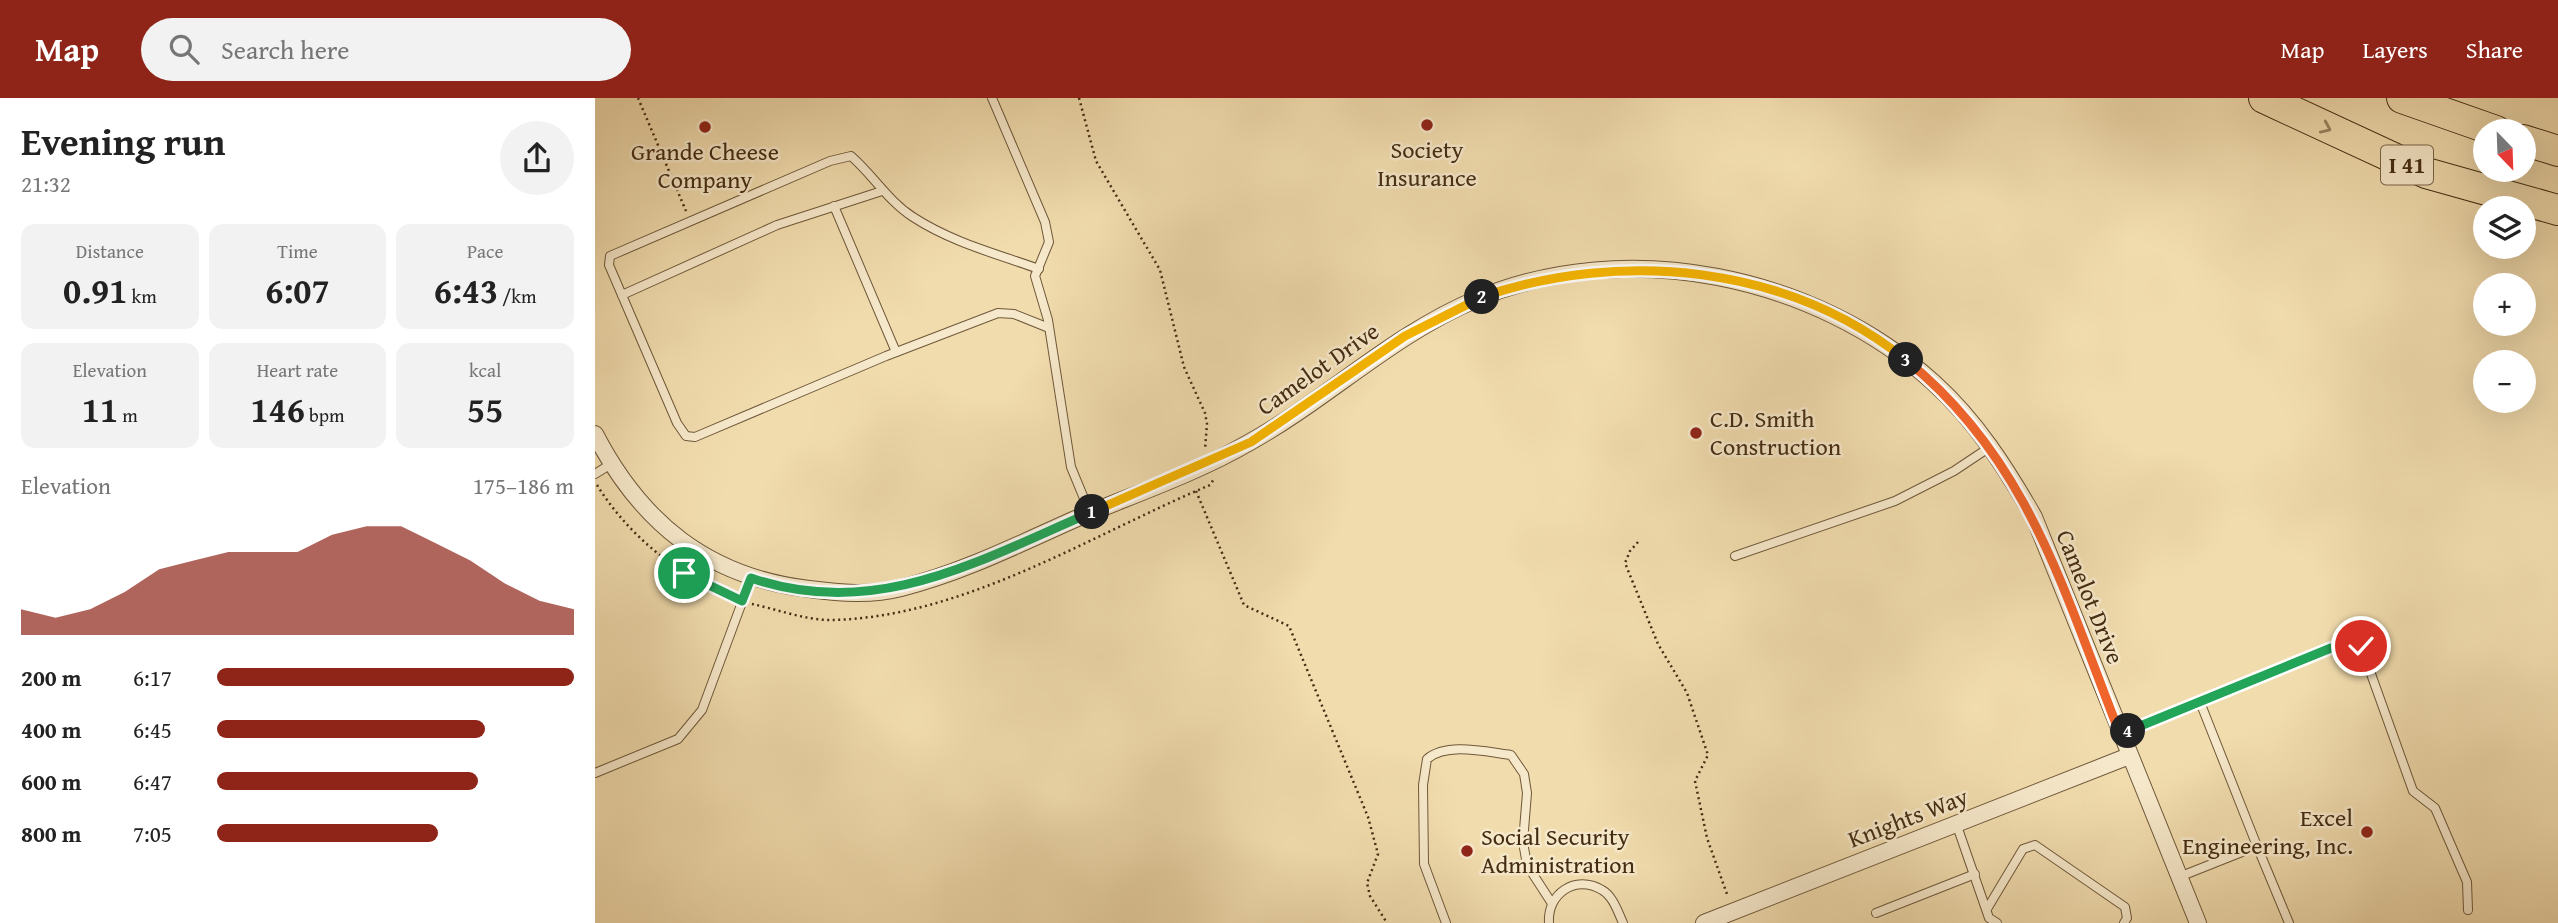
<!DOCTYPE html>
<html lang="en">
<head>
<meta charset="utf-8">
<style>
  :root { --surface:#fff; --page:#f2f2f2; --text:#222; --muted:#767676; --accent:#8f2418 }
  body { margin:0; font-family:"Gentium Book Plus",serif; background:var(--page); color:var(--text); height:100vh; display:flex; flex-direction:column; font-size:26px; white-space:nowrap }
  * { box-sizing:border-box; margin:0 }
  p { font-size:23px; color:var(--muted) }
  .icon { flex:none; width:38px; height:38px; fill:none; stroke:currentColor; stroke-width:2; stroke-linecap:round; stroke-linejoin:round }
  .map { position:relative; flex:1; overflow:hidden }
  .details { display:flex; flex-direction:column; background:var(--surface); width:595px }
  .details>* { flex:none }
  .needle { width:46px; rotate:157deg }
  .fabs { position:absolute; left:1878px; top:21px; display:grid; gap:14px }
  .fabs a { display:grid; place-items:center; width:63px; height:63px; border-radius:50%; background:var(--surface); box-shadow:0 7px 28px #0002; font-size:35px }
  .pin { position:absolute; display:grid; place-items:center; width:60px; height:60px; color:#fff; margin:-30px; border:4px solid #fff; border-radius:50%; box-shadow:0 2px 7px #0007 }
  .km { position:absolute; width:35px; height:35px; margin:-18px; border-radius:50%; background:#222; color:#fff; font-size:19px; line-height:35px; text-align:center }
  .round { display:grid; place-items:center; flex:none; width:74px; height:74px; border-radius:37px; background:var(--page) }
  .overview { display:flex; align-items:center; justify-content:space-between; height:119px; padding:0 21px }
  h1 { font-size:38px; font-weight:700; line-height:52px }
  .metrics { display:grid; grid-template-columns:repeat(3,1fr); gap:10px; height:119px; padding:7px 21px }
  .metrics div { display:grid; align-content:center; border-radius:14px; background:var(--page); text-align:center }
  .metrics b { font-size:35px; font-weight:700 }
  .metrics small { font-size:19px; font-weight:400 }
  .metrics p { font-size:19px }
  .chart { height:196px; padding:14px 21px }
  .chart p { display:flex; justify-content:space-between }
  .chart svg { width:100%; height:126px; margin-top:7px; fill:var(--accent); opacity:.7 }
  ul { padding:0 21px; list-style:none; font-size:23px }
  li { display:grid; grid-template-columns:112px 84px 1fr; align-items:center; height:52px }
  li i { height:18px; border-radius:9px; background:var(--accent) }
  header { display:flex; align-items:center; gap:42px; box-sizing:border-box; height:98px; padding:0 35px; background:var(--accent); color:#fff }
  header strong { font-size:33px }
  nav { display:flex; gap:38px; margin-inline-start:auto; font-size:24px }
  .search { width:490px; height:63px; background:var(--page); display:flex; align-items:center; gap:18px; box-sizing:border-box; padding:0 24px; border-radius:38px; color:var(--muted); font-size:26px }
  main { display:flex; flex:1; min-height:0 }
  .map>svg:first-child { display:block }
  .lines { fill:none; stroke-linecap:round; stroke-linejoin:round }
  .lane-casing { stroke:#6f5839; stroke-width:10 }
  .street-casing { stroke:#6f5839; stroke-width:18 }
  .highway-casing { stroke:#442c12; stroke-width:32 }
  .path { stroke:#442c12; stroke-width:2.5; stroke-dasharray:2 3.5; stroke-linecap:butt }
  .lane { stroke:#f6e8ca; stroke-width:8 }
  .street { stroke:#f6e8ca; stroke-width:16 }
  .highway { stroke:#f1dcae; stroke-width:30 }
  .oneway { stroke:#9a8460 }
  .split-1-casing { stroke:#fff; stroke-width:14 }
  .split-2-casing { stroke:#fff; stroke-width:14 }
  .split-3-casing { stroke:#fff; stroke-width:14 }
  .split-4-casing { stroke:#fff; stroke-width:14 }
  .split-5-casing { stroke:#fff; stroke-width:14 }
  .split-1 { stroke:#22a559; stroke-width:9 }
  .split-2 { stroke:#f5b400; stroke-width:9 }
  .split-3 { stroke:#f5b400; stroke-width:9 }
  .split-4 { stroke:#f0652b; stroke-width:9 }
  .split-5 { stroke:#22a559; stroke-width:9 }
  .poi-dot { fill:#8f2418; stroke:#f6e8ca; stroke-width:2.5 }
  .labels { text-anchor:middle; stroke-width:5; stroke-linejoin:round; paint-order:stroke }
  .shield { fill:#f6e8ca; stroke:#796449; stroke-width:2 }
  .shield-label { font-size:23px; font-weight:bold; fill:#442c12 }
  .poi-label { font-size:24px; fill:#442c12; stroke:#f6e8ca }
  .street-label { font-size:24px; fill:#442c12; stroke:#f6e8ca }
</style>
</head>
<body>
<header>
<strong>Map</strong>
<div class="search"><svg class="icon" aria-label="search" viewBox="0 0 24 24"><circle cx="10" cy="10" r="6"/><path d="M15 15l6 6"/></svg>Search here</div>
<nav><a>Map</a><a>Layers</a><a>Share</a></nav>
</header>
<main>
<section class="details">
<div class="overview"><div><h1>Evening run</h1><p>21:32</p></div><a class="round"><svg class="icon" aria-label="share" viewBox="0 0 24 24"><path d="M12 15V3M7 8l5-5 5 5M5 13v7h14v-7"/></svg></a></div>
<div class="metrics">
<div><p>Distance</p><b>0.91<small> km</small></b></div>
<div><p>Time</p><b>6:07</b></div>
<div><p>Pace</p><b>6:43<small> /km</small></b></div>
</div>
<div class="metrics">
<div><p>Elevation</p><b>11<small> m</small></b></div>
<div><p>Heart rate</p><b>146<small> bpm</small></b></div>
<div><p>kcal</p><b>55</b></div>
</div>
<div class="chart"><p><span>Elevation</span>175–186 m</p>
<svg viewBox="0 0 160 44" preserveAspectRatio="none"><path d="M0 44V35L10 38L20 35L30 29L40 21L50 18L60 15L70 15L80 15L90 9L100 6L110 6L120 12L130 18L140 26L150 32L160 35V44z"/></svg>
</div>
<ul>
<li><b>200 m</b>6:17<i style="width:100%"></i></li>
<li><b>400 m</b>6:45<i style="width:75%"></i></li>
<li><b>600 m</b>6:47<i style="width:73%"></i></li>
<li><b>800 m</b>7:05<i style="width:62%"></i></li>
</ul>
</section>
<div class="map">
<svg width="1963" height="825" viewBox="0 0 1963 825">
  <rect width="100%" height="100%" fill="#f1dcae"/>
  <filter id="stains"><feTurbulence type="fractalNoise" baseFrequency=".00286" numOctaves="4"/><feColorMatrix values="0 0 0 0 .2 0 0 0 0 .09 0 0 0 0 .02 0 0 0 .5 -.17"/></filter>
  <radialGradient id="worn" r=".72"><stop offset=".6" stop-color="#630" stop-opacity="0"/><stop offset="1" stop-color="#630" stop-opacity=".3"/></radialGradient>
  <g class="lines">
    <g class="lane-casing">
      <g id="lane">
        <polyline points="397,0 450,124 454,144 440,178 453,222 476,369 495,415"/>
        <polyline points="239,108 301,254"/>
        <path d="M444,171C402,156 356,144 318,119C293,103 278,77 256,58L235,63L15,158L14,167L82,325L91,338L100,339L291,258L403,215L419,216L454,230"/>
        <polyline points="27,197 182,127 287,93"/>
        <polyline points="0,376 16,366"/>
        <polyline points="1140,458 1300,403 1359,373 1395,349"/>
        <polyline points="1605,604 1736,550 1758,544 1766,548 1818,693 1840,710 1872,784 1873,812"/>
        <polyline points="1525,637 1605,604 1662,748 1584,779"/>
        <polyline points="0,675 83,641 107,612 156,480"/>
        <polyline points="1361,725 1394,820 1402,825"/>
        <polyline points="1662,748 1694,825"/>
        <polyline points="1392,811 1428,751 1440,747 1530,809 1532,820 1529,825"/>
        <polyline points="1281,815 1380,776"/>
        <path d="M851,825L829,766L828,687L832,661C852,644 891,654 916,657L929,676L932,695L928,744L932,767L956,804"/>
        <path d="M954,825C952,796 980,776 1007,792C1018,798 1023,814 1028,825"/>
      </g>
    </g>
    <g class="street-casing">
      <g id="street">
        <path d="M0,336C46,425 113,479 214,491C245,495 275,498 306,490C366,475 422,447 478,422C537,397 600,376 655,344C734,300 798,236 882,201C1032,138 1220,177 1339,285C1381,323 1411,370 1439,419L1603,825"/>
        <polyline points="1109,825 1534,658"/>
      </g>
    </g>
    <g class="highway-casing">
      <g id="highway">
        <polyline points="1669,0 1831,75 1963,112"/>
        <polyline points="1807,0 1901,33"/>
        <polyline points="1928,42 1963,53"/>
      </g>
    </g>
    <g class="path">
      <polyline points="43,0 91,113"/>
      <polyline points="484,0 501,63 565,172 589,269 610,315 612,326 610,351"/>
      <path d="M2,387C33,437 82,477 137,499"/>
      <polyline points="601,393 649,507 694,528 773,719 783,756 772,785 775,798 792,825"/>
      <polyline points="1043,444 1035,453 1030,465 1063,546 1092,595 1113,657 1100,683 1112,740 1133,799"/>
      <path d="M157,506C181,511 210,522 235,522C368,520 496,437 615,387L619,381"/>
    </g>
    <use href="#lane" class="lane"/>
    <use href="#street" class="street"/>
    <use href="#highway" class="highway"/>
  </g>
  <defs><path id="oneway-chevron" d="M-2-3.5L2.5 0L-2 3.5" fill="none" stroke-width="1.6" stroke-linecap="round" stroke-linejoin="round" transform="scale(1.75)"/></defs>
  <use class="oneway" href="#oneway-chevron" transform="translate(1731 30) rotate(24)"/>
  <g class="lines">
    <g class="split-1-casing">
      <path id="split-1" d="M89,475L147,503L156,480C282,523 385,462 497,414"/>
    </g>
    <g class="split-2-casing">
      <polyline id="split-2" points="497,414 656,344 810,238 887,199"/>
    </g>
    <g class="split-3-casing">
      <path id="split-3" d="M887,199C1027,151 1193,167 1311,262"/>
    </g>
    <g class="split-4-casing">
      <path id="split-4" d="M1311,262C1434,361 1469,495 1525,636L1533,633"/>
    </g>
    <g class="split-5-casing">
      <polyline id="split-5" points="1533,633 1736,550 1758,544 1766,548"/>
    </g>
    <use href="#split-1" class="split-1"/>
    <use href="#split-2" class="split-2"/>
    <use href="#split-3" class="split-3"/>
    <use href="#split-4" class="split-4"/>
    <use href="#split-5" class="split-5"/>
  </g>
  <g class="poi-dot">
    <circle cx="832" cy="27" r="7"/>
    <circle cx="110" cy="29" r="7"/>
    <circle cx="1101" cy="335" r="7"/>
    <circle cx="1772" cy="734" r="7"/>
    <circle cx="872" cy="753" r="7"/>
  </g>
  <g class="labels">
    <rect class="shield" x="1786" y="47.5" width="52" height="39" rx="5"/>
    <g class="shield-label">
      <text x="1812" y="75">I 41</text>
    </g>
    <g class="poi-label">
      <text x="832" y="60">Society<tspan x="832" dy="28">Insurance</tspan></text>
      <text x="110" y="62">Grande Cheese<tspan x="110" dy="28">Company</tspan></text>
      <text x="1115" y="329" text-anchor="start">C.D. Smith<tspan x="1115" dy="28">Construction</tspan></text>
      <text x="1758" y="728" text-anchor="end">Excel<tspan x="1758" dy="28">Engineering, Inc.</tspan></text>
      <text x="886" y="747" text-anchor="start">Social Security<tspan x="886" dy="28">Administration</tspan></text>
    </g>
    <g class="street-label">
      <text transform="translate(723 271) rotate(-35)" y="8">Camelot Drive</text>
      <text transform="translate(1495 499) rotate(68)" y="8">Camelot Drive</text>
      <text transform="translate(1313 720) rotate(-21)" y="8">Knights Way</text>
    </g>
  </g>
  <rect width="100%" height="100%" filter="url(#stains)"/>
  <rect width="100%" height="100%" fill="url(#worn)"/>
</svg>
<div class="fabs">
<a><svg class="needle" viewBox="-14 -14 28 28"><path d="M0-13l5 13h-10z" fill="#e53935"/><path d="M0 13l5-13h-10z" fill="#767676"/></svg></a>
<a><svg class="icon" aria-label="layers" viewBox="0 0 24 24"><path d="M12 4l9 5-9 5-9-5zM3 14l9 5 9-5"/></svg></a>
<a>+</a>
<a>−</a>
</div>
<div class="pin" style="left:89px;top:475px;background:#1e9e55"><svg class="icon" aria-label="arrive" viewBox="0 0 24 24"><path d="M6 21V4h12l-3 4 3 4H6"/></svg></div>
<div class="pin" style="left:1766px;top:548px;background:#d93025"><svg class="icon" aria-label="check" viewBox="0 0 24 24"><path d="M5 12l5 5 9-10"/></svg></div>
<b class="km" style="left:497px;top:414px">1</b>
<b class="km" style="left:887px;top:199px">2</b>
<b class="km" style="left:1311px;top:262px">3</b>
<b class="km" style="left:1533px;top:633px">4</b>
</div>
</main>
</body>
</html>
